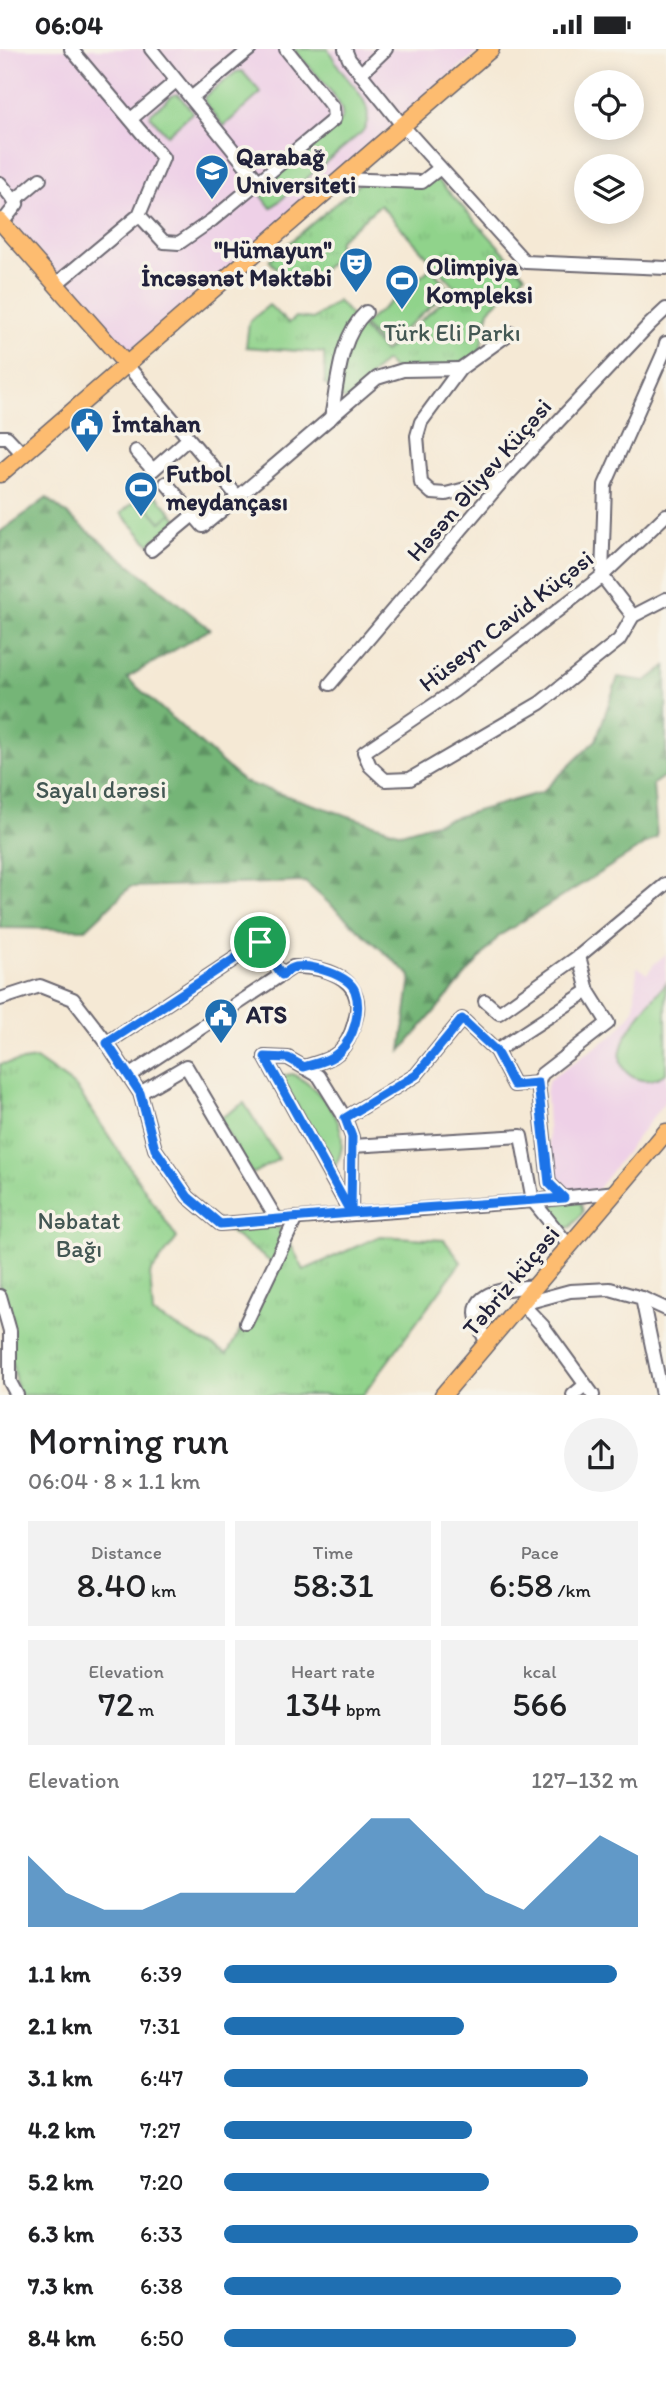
<!DOCTYPE html>
<html lang="en">
<head>
<meta charset="utf-8">
<style>
  :root { --surface:#fff; --page:#f2f2f2; --text:#202124; --muted:#757577; --accent:#1f6fb2 }
  body { margin:0; font-family:Itim,sans-serif; background:var(--page); color:var(--text); height:100vh; display:flex; flex-direction:column; font-size:26px; white-space:nowrap }
  * { box-sizing:border-box; margin:0 }
  p { font-size:23px; color:var(--muted) }
  .icon { flex:none; width:38px; height:38px; fill:none; stroke:currentColor; stroke-width:2; stroke-linecap:round; stroke-linejoin:round }
  .map { position:relative; height:1346px; overflow:hidden }
  .details { display:flex; flex-direction:column; background:var(--surface); flex:1 }
  .details>* { flex:none }
  .buttons { position:absolute; left:574px; top:21px; display:grid; gap:14px }
  .buttons a { display:grid; place-items:center; width:70px; height:70px; border-radius:50%; background:var(--surface); box-shadow:0 4px 18px #0003; font-size:35px }
  .pin { position:absolute; display:grid; place-items:center; width:60px; height:60px; color:#fff; margin:-30px; border:4px solid #fff; border-radius:50%; box-shadow:0 2px 7px #0007 }
  .round { display:grid; place-items:center; flex:none; width:74px; height:74px; border-radius:37px; background:var(--page) }
  .overview { display:flex; align-items:center; justify-content:space-between; height:119px; padding:0 28px }
  h1 { font-size:38px; font-weight:600; line-height:52px }
  .figures { display:grid; grid-template-columns:repeat(3,1fr); gap:10px; height:119px; padding:7px 28px }
  .figures div { display:grid; align-content:center; border-radius:0px; background:var(--page); text-align:center }
  .figures b { font-size:35px; font-weight:600 }
  .figures small { font-size:19px; font-weight:400 }
  .figures p { font-size:19px }
  .chart { height:196px; padding:14px 28px }
  .chart p { display:flex; justify-content:space-between }
  .chart svg { width:100%; height:126px; margin-top:7px; fill:var(--accent); opacity:.7 }
  ul { padding:0 28px; list-style:none; font-size:23px }
  li { display:grid; grid-template-columns:112px 84px 1fr; align-items:center; height:52px }
  li i { height:18px; border-radius:9px; background:var(--accent) }
  .status { display:flex; justify-content:space-between; align-items:center; height:49px; padding:0 35px; background:var(--surface); direction:ltr }
  .status svg { height:19px; fill:currentColor }
  .map>svg:first-child { display:block }
  .built { fill:#eed0e7 }
  .grass { fill:#90d38b; stroke:#597a63; stroke-width:2 }
  .forest { fill:url(#forest-firs); stroke:#4b6c59; stroke-width:2 }
  .park { fill:url(#park-tufts); stroke:#597a63; stroke-width:2 }
  .lines { fill:none; stroke-linecap:round; stroke-linejoin:round }
  .minor-casing { stroke:#6c6871; stroke-width:16 }
  .major-casing { stroke:#6c6871; stroke-width:19 }
  .minor { stroke:#fff; stroke-width:12 }
  .major { stroke:#fdbc70; stroke-width:16 }
  .route-casing { stroke:#fff; stroke-width:14 }
  .route { stroke:#1a73e8; stroke-width:9 }
  .labels { text-anchor:middle; stroke-width:7; stroke-linejoin:round; paint-order:stroke }
  .poi-label { font-size:24px; font-weight:bold; fill:#22223b; stroke:#f7f3e8; text-anchor:start }
  .park-label { font-size:24px; fill:#435753; stroke:#f7f3e8 }
  .street-label { font-size:24px; fill:#22223b; stroke:#f7f3e8 }
</style>
</head>
<body>
<div class="status"><b>06:04</b><svg viewBox="0 0 49 12"><path d="M0 12V9h3v3zM5 12V6h3v6zM10 12V3h3v9zM15 12V0h3v12zM26 1h20v11H26zM47 4h2v5h-2z"/></svg></div>
<div class="map">
<svg width="666" height="1346" viewBox="0 0 666 1346">
  <defs>
    <pattern id="forest-firs" width="22" height="20" patternUnits="userSpaceOnUse" patternTransform="scale(1.75)"><rect width="22" height="20" fill="#74b577"/><path d="M5 1l3.5 6h-7zM16 11l3.5 6h-7z" fill="#5f9363"/></pattern>
    <pattern id="park-tufts" width="24" height="20" patternUnits="userSpaceOnUse" patternTransform="scale(1.75)"><rect width="24" height="20" fill="#90d38b"/><path d="M3 7l-1-3M5 7V3M7 7l1-3M15 17l-1-3M17 17v-4M19 17l1-3" fill="none" stroke="#7cb579"/></pattern>
  </defs>
  <rect width="100%" height="100%" fill="#f7f3e8"/>
  <filter id="ink" filterUnits="userSpaceOnUse"><feTurbulence type="fractalNoise" baseFrequency=".0143" numOctaves="2"/><feDisplacementMap in="SourceGraphic" scale="14" xChannelSelector="R" yChannelSelector="G"/><feConvolveMatrix kernelMatrix="1 2 1 2 8 2 1 2 1" color-interpolation-filters="sRGB"/></filter>
  <filter id="wash" filterUnits="userSpaceOnUse"><feTurbulence type="fractalNoise" baseFrequency=".00686" numOctaves="4" result="noise"/><feDisplacementMap in="SourceGraphic" scale="28" xChannelSelector="R" yChannelSelector="G"/><feGaussianBlur stdDeviation="1.57" result="paint"/><feColorMatrix in="noise" values="0 0 0 0 0 0 0 0 0 0 0 0 0 0 0 0 0 1.4 0 .05"/><feComposite in="paint" operator="in"/></filter>
  <g filter="url(#wash)">
    <rect width="100%" height="100%" fill="#f5e9d5"/>
    <g class="built">
      <polygon points="0,0 481,0 128,304 0,160"/>
      <polygon points="666,905 666,1051 596,1142 563,1142 551,1134 546,1042 549,1031 616,984 634,961 637,918 647,925 654,915"/>
    </g>
    <g class="grass">
      <path d="M293,0H328C334,10 339,20 347,29C360,44 377,63 362,83L271,159L259,143L338,75C341,71 343,69 342,64C342,49 304,13 293,0Z"/>
      <polygon points="242,22 261,44 224,77 205,54 204,48 236,23"/>
      <polygon points="178,45 193,63 167,86 150,67 151,64 173,46"/>
      <polygon points="431,219 450,241 383,298 363,276"/>
      <polygon points="140,448 161,473 172,464 178,471 149,495 121,464"/>
      <path d="M666,934V1024C656,1031 646,1034 635,1029C594,1009 650,955 666,934Z"/>
      <path d="M292,1025C324,1040 360,1086 332,1121L281,1027Z"/>
      <polygon points="244,1054 279,1110 252,1125 219,1070"/>
      <polygon points="576,1152 581,1155 583,1163 571,1178 564,1179 553,1171 549,1165 553,1155"/>
    </g>
    <polygon class="forest" points="47,449 210,580 127,629 244,733 401,784 542,743 596,691 618,628 646,632 666,617 666,726 653,735 657,788 499,887 401,1002 411,927 305,833 130,838 86,880 0,879 0,483"/>
    <g class="park">
      <path d="M435,128L525,226L489,261L479,307L445,318L393,320L386,312C372,323 363,338 348,351L343,350L325,335L324,304L246,298L249,273L269,256L289,274L296,268L313,270L338,252L384,303L457,240L380,156L339,191L337,209L305,235L286,231L269,211L361,133Z"/>
      <polygon points="156,446 172,464 161,473 145,455"/>
      <polygon points="36,1010 76,1038 177,1189 150,1225 153,1265 227,1305 276,1217 226,1180 265,1176 282,1179 304,1221 380,1187 444,1191 461,1213 363,1346 18,1346 0,1246 0,1015"/>
    </g>
  </g>
  <g filter="url(#ink)">
    <g class="lines">
      <g class="minor-casing">
        <g id="minor">
          <polyline points="71,0 163,109 139,166 164,193 179,194 212,171 334,70 333,59 286,0"/>
          <polyline points="151,0 259,133"/>
          <polyline points="345,0 349,10 402,76 525,213 666,219"/>
          <polyline points="360,25 386,0"/>
          <polyline points="191,49 250,0"/>
          <polyline points="131,70 176,32"/>
          <polyline points="340,130 422,133 440,119"/>
          <polyline points="0,134 17,155 2,174"/>
          <polyline points="14,152 40,130"/>
          <polyline points="55,236 139,166"/>
          <polyline points="126,315 238,448 377,329 403,321 460,320"/>
          <path d="M331,369C338,334 339,288 366,263"/>
          <polyline points="0,388 7,388 23,405"/>
          <polyline points="136,402 153,421 188,390"/>
          <polyline points="504,430 446,445 432,444 421,434 417,387 421,373 460,320 510,284"/>
          <polyline points="166,434 203,477 238,448"/>
          <polyline points="666,466 602,527 454,642 364,703 370,717 385,731 410,730 540,654 619,591 633,567 666,550"/>
          <polyline points="151,501 193,466"/>
          <polyline points="633,567 602,527 605,436 663,305 666,294"/>
          <polyline points="330,635 504,430 649,276 666,260"/>
          <polyline points="0,950 40,937 73,950 107,994 140,1044 155,1100 188,1148 220,1175 533,1152 570,1198"/>
          <polyline points="485,952 499,964 579,907 666,835"/>
          <polyline points="107,994 260,893 282,926"/>
          <polyline points="496,1002 588,942"/>
          <polyline points="265,1008 288,1009 319,1027 345,1069 352,1088 351,1164"/>
          <polyline points="265,1008 349,1161"/>
          <path d="M130,1026L293,918C330,917 369,932 354,975C351,986 347,995 339,1003C329,1012 316,1014 304,1018"/>
          <polyline points="140,1044 186,1017 277,1171"/>
          <polyline points="345,1069 416,1026 462,970 496,1002 514,1036 538,1034"/>
          <polyline points="352,1097 521,1087 533,1152 616,1143"/>
          <polyline points="564,1149 549,1134 538,1034 542,1025 608,974 588,942 579,907"/>
          <polyline points="0,1247 10,1282 10,1333 17,1346"/>
          <polyline points="642,1249 666,1260"/>
          <polyline points="246,1274 296,1169"/>
          <path d="M487,1296C484,1287 476,1273 476,1264C476,1238 520,1239 537,1237"/>
          <polyline points="573,1346 585,1336"/>
          <polyline points="593,1346 543,1277 522,1255 570,1242 610,1240 642,1249 662,1346"/>
        </g>
      </g>
      <g class="major-casing">
        <g id="major">
          <polyline points="0,172 126,315"/>
          <polyline points="0,425 491,0"/>
          <polyline points="443,1346 666,1083"/>
        </g>
      </g>
      <use href="#minor" class="minor"/>
      <use href="#major" class="major"/>
    </g>
  </g>
  <g class="lines" filter="url(#ink)">
    <g class="route-casing">
      <path id="route" d="M260,893L282,926C286,923 291,919 296,918C311,915 349,926 355,942C362,961 354,989 339,1003C330,1012 316,1014 304,1018L288,1009L265,1008L351,1164L564,1149L549,1134L538,1034L514,1036L496,1002L462,970L416,1026L345,1069L352,1088L351,1164L220,1175L188,1148L155,1100L140,1044L107,994L260,893"/>
    </g>
    <use href="#route" class="route"/>
  </g>
  <defs>
    <g id="university-pin" transform="scale(1.75)"><path d="M0 17L-7.5 6A9.5 9.5 0 1 1 7.5 6Z" fill="#1f6fb2" stroke="#f7f3e8"/><path d="M0-5L7-2L0 1L-7-2ZM-4 1L0 2.5L4 1V4Q0 6-4 4Z" fill="#fff"/></g>
    <g id="theatre-pin" transform="scale(1.75)"><path d="M0 17L-7.5 6A9.5 9.5 0 1 1 7.5 6Z" fill="#1f6fb2" stroke="#f7f3e8"/><path d="M-5-5.5Q0-4 5-5.5V0Q5 5 0 6Q-5 5-5 0ZM-3.3-2.5H-1v1.5H-3.3ZM1-2.5H3.3v1.5H1ZM-2.8 1Q0 5.5 2.8 1Z" fill="#fff"/></g>
    <g id="stadium-pin" transform="scale(1.75)"><path d="M0 17L-7.5 6A9.5 9.5 0 1 1 7.5 6Z" fill="#1f6fb2" stroke="#f7f3e8"/><path d="M0-5a6.5 5 0 1 0 0 10a6.5 5 0 1 0 0-10ZM-3.5-1.8h7v3.6h-7Z" fill="#fff"/></g>
    <g id="civic-pin" transform="scale(1.75)"><path d="M0 17L-7.5 6A9.5 9.5 0 1 1 7.5 6Z" fill="#1f6fb2" stroke="#f7f3e8"/><path d="M-.6-6.5H3V-4.5H.6V-3L4-1V1h2V6H-6V1h2V-1L-.6-3ZM-1.2 2.5V6h2.4V2.5Z" fill="#fff"/></g>
  </defs>
  <g fill-rule="evenodd">
    <use href="#university-pin" x="212" y="122"/>
    <use href="#theatre-pin" x="356" y="215"/>
    <use href="#stadium-pin" x="402" y="232"/>
    <use href="#civic-pin" x="87" y="375"/>
    <use href="#stadium-pin" x="141" y="439"/>
    <use href="#civic-pin" x="221" y="966"/>
  </g>
  <g class="labels">
    <g class="poi-label">
      <text x="236" y="116">Qarabağ<tspan x="236" dy="28">Universiteti</tspan></text>
      <text x="332" y="209" text-anchor="end">"Hümayun"<tspan x="332" dy="28">İncəsənət Məktəbi</tspan></text>
      <text x="426" y="226">Olimpiya<tspan x="426" dy="28">Kompleksi</tspan></text>
      <text x="112" y="383">İmtahan</text>
      <text x="166" y="433">Futbol<tspan x="166" dy="28">meydançası</tspan></text>
      <text x="246" y="974">ATS</text>
    </g>
    <g class="park-label">
      <text x="452" y="292">Türk Eli Parkı</text>
      <text x="101" y="749">Sayalı dərəsi</text>
      <text x="79" y="1180">Nəbatat<tspan x="79" dy="28">Bağı</tspan></text>
    </g>
    <g class="street-label">
      <text transform="translate(479 431) rotate(-49)" y="8">Həsən Əliyev Küçəsi</text>
      <text transform="translate(506 572) rotate(-38)" y="8">Hüseyn Cavid Küçəsi</text>
      <text transform="translate(511 1232) rotate(-50)" y="8">Təbriz küçəsi</text>
    </g>
  </g>
</svg>
<div class="buttons">
<a><svg class="icon" aria-label="locate" viewBox="0 0 24 24"><circle cx="12" cy="12" r="6"/><path d="M12 2v4M12 18v4M2 12h4M18 12h4"/></svg></a>
<a><svg class="icon" aria-label="layers" viewBox="0 0 24 24"><path d="M12 4l9 5-9 5-9-5zM3 14l9 5 9-5"/></svg></a>
</div>
<div class="pin" style="left:260px;top:893px;background:#1e9e55"><svg class="icon" aria-label="arrive" viewBox="0 0 24 24"><path d="M6 21V4h12l-3 4 3 4H6"/></svg></div>
</div>
<section class="details">
<div class="overview"><div><h1>Morning run</h1><p>06:04 · 8 × 1.1 km</p></div><a class="round"><svg class="icon" aria-label="share" viewBox="0 0 24 24"><path d="M12 15V3M7 8l5-5 5 5M5 13v7h14v-7"/></svg></a></div>
<div class="figures">
<div><p>Distance</p><b>8.40<small> km</small></b></div>
<div><p>Time</p><b>58:31</b></div>
<div><p>Pace</p><b>6:58<small> /km</small></b></div>
</div>
<div class="figures">
<div><p>Elevation</p><b>72<small> m</small></b></div>
<div><p>Heart rate</p><b>134<small> bpm</small></b></div>
<div><p>kcal</p><b>566</b></div>
</div>
<div class="chart"><p><span>Elevation</span>127–132 m</p>
<svg viewBox="0 0 160 44" preserveAspectRatio="none"><path d="M0 44V19L10 32L20 38L30 38L40 32L50 32L60 32L70 32L80 19L90 6L100 6L110 19L120 32L130 38L140 25L150 12L160 19V44z"/></svg>
</div>
<ul>
<li><b>1.1 km</b>6:39<i style="width:95%"></i></li>
<li><b>2.1 km</b>7:31<i style="width:58%"></i></li>
<li><b>3.1 km</b>6:47<i style="width:88%"></i></li>
<li><b>4.2 km</b>7:27<i style="width:60%"></i></li>
<li><b>5.2 km</b>7:20<i style="width:64%"></i></li>
<li><b>6.3 km</b>6:33<i style="width:100%"></i></li>
<li><b>7.3 km</b>6:38<i style="width:96%"></i></li>
<li><b>8.4 km</b>6:50<i style="width:85%"></i></li>
</ul>
</section>
</body>
</html>
